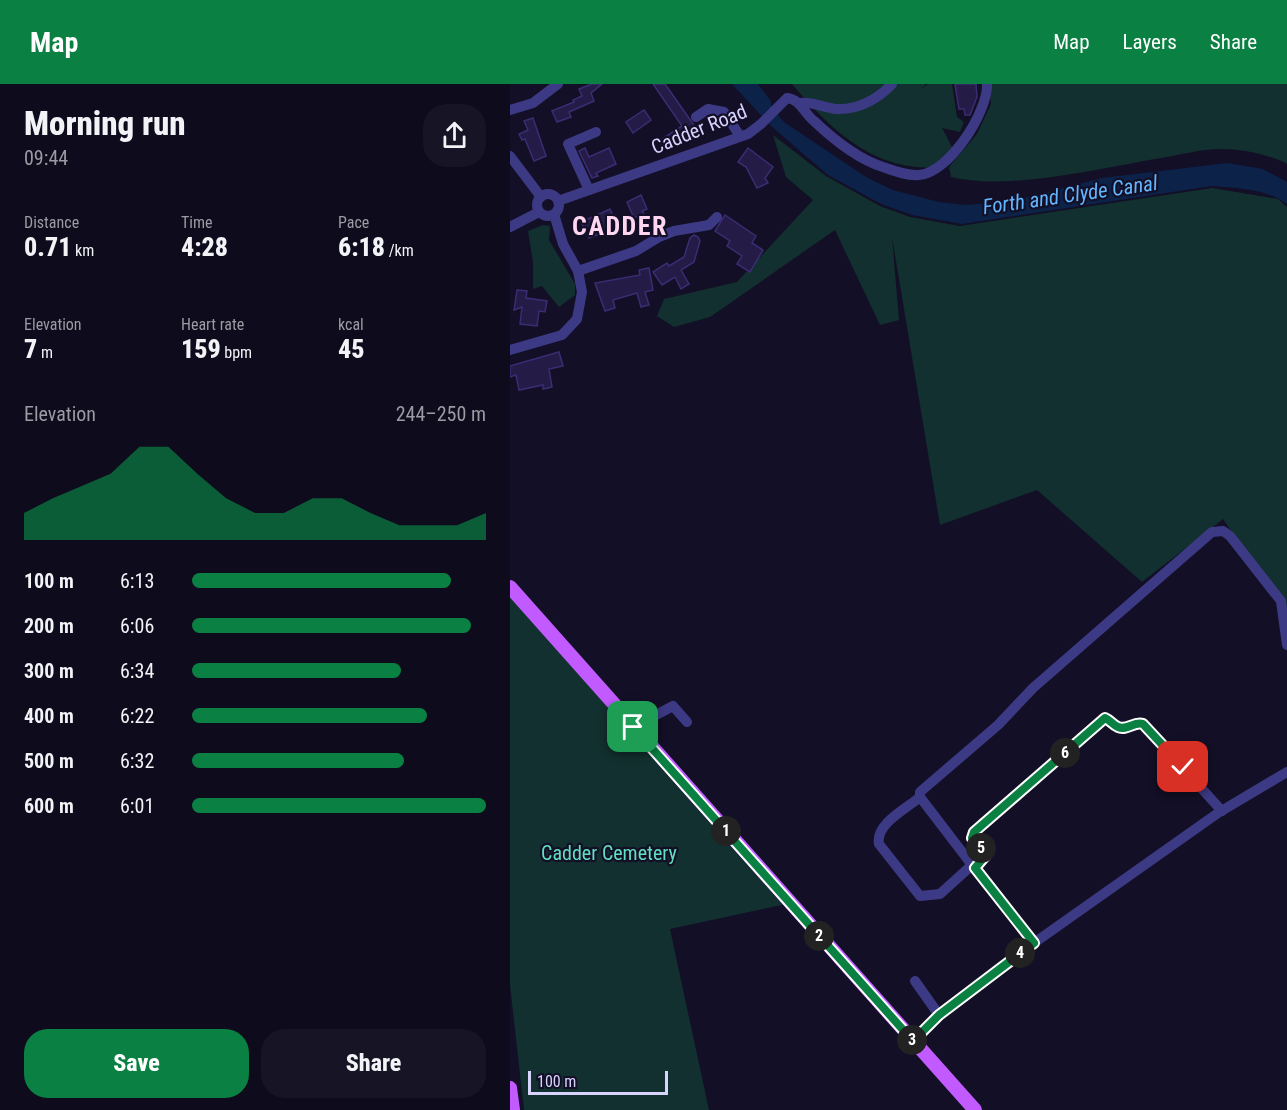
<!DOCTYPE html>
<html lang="en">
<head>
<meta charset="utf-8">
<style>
  :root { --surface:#0e0b1c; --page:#171425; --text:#f1f3f6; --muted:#9b9ba3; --accent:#0b8043 }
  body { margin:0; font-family:"Roboto Condensed",sans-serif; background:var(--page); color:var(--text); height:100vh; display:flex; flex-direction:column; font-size:22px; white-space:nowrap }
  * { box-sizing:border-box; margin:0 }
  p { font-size:20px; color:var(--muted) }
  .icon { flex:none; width:33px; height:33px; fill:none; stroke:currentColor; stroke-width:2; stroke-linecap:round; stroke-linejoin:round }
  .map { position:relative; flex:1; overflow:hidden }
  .details { display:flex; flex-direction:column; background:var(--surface); width:510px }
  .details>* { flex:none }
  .scale { position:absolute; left:18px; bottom:15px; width:140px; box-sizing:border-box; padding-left:6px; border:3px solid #d9d4ff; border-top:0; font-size:16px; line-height:21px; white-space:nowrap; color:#d9d4ff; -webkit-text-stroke:4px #130f26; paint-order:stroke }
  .pin { position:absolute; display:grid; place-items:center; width:51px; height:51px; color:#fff; margin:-26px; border-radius:12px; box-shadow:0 3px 9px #0006 }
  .km { position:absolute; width:30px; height:30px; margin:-15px; border-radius:50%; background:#222; color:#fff; font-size:16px; line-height:30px; text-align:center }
  .round { display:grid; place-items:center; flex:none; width:63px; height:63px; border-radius:24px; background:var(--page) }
  .summary { display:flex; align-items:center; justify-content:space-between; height:102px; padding:0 24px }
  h1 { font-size:33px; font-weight:800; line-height:45px }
  .metrics { display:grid; grid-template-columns:repeat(3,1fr); gap:9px; height:102px; padding:6px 24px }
  .metrics div { display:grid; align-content:center }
  .metrics b { font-size:26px; font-weight:800 }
  .metrics small { font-size:16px; font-weight:400 }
  .metrics p { font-size:16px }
  .chart { height:168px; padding:12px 24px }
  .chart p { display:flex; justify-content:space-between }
  .chart svg { width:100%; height:108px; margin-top:6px; fill:var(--accent); opacity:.7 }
  .cta { display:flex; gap:12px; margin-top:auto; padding:12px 24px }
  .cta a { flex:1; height:69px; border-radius:24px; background:var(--accent); color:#fff; font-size:24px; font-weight:800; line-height:69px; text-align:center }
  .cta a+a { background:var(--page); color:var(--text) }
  ul { padding:0 24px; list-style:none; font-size:20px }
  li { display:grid; grid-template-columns:96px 72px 1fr; align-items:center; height:45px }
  li i { height:15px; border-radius:8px; background:var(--accent) }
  header { display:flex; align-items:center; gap:36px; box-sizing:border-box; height:84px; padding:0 30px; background:var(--accent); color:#fff }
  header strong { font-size:28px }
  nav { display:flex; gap:33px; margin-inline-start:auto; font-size:21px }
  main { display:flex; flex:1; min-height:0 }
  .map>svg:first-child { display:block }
  .green { fill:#12302f }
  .water { fill:#0c2248 }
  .building { fill:#241b47; stroke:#3b2d73; stroke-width:1.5 }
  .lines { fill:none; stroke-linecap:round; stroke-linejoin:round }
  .minor { stroke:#3d3a85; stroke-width:10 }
  .major { stroke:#c25bff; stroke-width:14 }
  .route-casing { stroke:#fff; stroke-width:12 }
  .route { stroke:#0b8043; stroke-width:8 }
  .labels { text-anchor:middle; stroke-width:4.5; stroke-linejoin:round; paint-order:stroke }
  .street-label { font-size:20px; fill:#d9d4ff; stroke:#130f26 }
  .park-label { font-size:20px; fill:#5fe0c0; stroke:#130f26 }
  .water-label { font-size:21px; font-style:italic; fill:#62b6ff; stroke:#130f26 }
  .district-label { font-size:26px; font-weight:bold; letter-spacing:1.5px; fill:#ffd6f0; stroke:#130f26 }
</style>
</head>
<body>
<header>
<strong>Map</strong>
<nav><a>Map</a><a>Layers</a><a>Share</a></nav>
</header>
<main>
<section class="details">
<div class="summary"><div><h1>Morning run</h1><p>09:44</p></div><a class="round"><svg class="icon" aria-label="share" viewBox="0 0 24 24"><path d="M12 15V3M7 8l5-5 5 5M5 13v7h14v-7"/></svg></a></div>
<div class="metrics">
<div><p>Distance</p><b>0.71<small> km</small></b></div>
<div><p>Time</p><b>4:28</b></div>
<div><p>Pace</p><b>6:18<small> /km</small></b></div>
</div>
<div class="metrics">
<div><p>Elevation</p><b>7<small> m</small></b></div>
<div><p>Heart rate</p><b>159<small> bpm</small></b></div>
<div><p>kcal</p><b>45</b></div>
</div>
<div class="chart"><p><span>Elevation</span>244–250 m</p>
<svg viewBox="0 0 160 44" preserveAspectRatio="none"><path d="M0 44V33L10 27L20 22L30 17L40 6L50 6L60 17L70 27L80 33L90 33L100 27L110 27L120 33L130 38L140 38L150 38L160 33V44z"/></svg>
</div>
<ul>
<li><b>100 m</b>6:13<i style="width:88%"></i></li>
<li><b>200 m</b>6:06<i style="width:95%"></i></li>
<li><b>300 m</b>6:34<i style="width:71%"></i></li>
<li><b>400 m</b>6:22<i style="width:80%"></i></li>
<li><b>500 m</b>6:32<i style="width:72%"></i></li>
<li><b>600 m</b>6:01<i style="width:100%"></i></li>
</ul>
<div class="cta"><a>Save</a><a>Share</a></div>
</section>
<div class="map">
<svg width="777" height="1026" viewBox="0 0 777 1026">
  <rect width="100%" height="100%" fill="#130f26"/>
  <g class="green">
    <path d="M282,0H416L411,5L418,0H442L447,33L454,38L450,48L432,44L443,65L426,83C364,88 319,44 282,0Z"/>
    <path d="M479,0H777V80C763,71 727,64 710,65C691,65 670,71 651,74C592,84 498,107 441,93L439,83L467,50L481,20Z"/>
    <polygon points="263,51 316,92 370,122 400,133 450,142 702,104 768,115 777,123 777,530 713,435 632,498 527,406 430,441 382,153 389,236 370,241 325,146 200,233 164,243 147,232 154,215 227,198 303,116 276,93"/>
    <polygon points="33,141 40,142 39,156 65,200 65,211 49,223 32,202 23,205 23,178 18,147"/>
    <polygon points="0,509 276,820 160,845 199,1026 14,1026 0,901"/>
  </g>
  <path class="water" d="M222,0H248L260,16L262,24L274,38L356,93L383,106L429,118L456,121L503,117L592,94L717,79L753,85L777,98V120C758,105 725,104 702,102L452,140L402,131L371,120L318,91L262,43Z"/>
  <g class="building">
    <polygon points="82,0 92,0 81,9 84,17 59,28 61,33 47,38 42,27 64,18 63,16 72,12 69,5"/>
    <polygon points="143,0 155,0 186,44 154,64 149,57 172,42"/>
    <polygon points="445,0 466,0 467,13 460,31 455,31 454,25 449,25"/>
    <polygon points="134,26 141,36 123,49 116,38"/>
    <polygon points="23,34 36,72 24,77 15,55 12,56 9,50 18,46 14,37"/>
    <polygon points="75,64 79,73 99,64 106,80 86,89 88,92 82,94 69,67"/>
    <polygon points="238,64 263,83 255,94 258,99 247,104 236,83 228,78"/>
    <polygon points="131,111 137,125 132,127 134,130 124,134 117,118"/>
    <polygon points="100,125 108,143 79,154 71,138"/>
    <polygon points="215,131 246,152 242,159 253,166 240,188 227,180 232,172 217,162 220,157 205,147"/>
    <polygon points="184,151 188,153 190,157 184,178 171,186 179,200 171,205 165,193 152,201 143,188 157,179 159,182 174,173 180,154"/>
    <polygon points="139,184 143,206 135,208 139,221 131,223 127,209 103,216 105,224 95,227 85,199 130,191 129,186"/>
    <polygon points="7,206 17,207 16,214 37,217 35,228 29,227 27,242 10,240 12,223 4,226"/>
    <polygon points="49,268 53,282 39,285 42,303 33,305 33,301 9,306 6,291 0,293 0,282"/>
  </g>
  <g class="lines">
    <g class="minor">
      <path d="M289,19C302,17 314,24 327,25C348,26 368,15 382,0"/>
      <polyline points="0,26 23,19 48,0"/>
      <polyline points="186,33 198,25 214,28 230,52"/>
      <polyline points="0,72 31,113"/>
      <polyline points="79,106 58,60 86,48"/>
      <circle cx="38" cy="121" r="11"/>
      <path d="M48,117L238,50L251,40L277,14C290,15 294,29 304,37C323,55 347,75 373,83C384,87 397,92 409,91C439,89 478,28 477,0"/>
      <polyline points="0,143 29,128"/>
      <polyline points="68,187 126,167 149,153 164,147 199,141 207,133"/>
      <polyline points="0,266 52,251 67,235 72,208 68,187 53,160 44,130"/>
      <polyline points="123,643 163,622 177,638"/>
      <polyline points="410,713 410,708 488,641 523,604 702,448 713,447 720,452 771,517 777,561"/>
      <path d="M465,784L476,771L462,754L464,748L595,634C601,636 604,641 608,643C617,647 624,637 633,640L712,727"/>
      <polyline points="524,859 708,729 777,688"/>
      <polyline points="405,897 429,931"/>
      <path d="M403,957L429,931L524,859L462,781L430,810L410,812L369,760C365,740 396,725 410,713L462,781"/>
    </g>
    <g class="major">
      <polyline points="0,503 465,1026"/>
      <polyline points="0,1004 3,1026"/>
    </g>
  </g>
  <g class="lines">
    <g class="route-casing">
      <path id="route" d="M123,643L403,957L429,931L524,859L465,784L476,771L462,754L464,748L595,634C600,636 603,641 608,643C617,647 624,637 633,640L673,683"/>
    </g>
    <use href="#route" class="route"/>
  </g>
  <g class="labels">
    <g class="street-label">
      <text transform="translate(189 45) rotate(-22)" y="7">Cadder Road</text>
    </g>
    <g class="park-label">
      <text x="99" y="776">Cadder Cemetery</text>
    </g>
    <g class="water-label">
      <text transform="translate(560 111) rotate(-8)" y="7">Forth and Clyde Canal</text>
    </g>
    <g class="district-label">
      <text x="110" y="151">CADDER</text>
    </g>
  </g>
</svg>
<div class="scale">100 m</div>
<div class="pin" style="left:123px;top:643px;background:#1e9e55"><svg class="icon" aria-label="arrive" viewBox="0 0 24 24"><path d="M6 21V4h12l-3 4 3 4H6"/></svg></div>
<div class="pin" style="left:673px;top:683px;background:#d93025"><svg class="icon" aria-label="check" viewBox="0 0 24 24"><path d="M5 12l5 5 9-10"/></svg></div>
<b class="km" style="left:216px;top:747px">1</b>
<b class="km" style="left:309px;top:852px">2</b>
<b class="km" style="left:402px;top:956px">3</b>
<b class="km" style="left:510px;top:869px">4</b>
<b class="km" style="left:471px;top:764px">5</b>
<b class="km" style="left:555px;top:669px">6</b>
</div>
</main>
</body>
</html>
